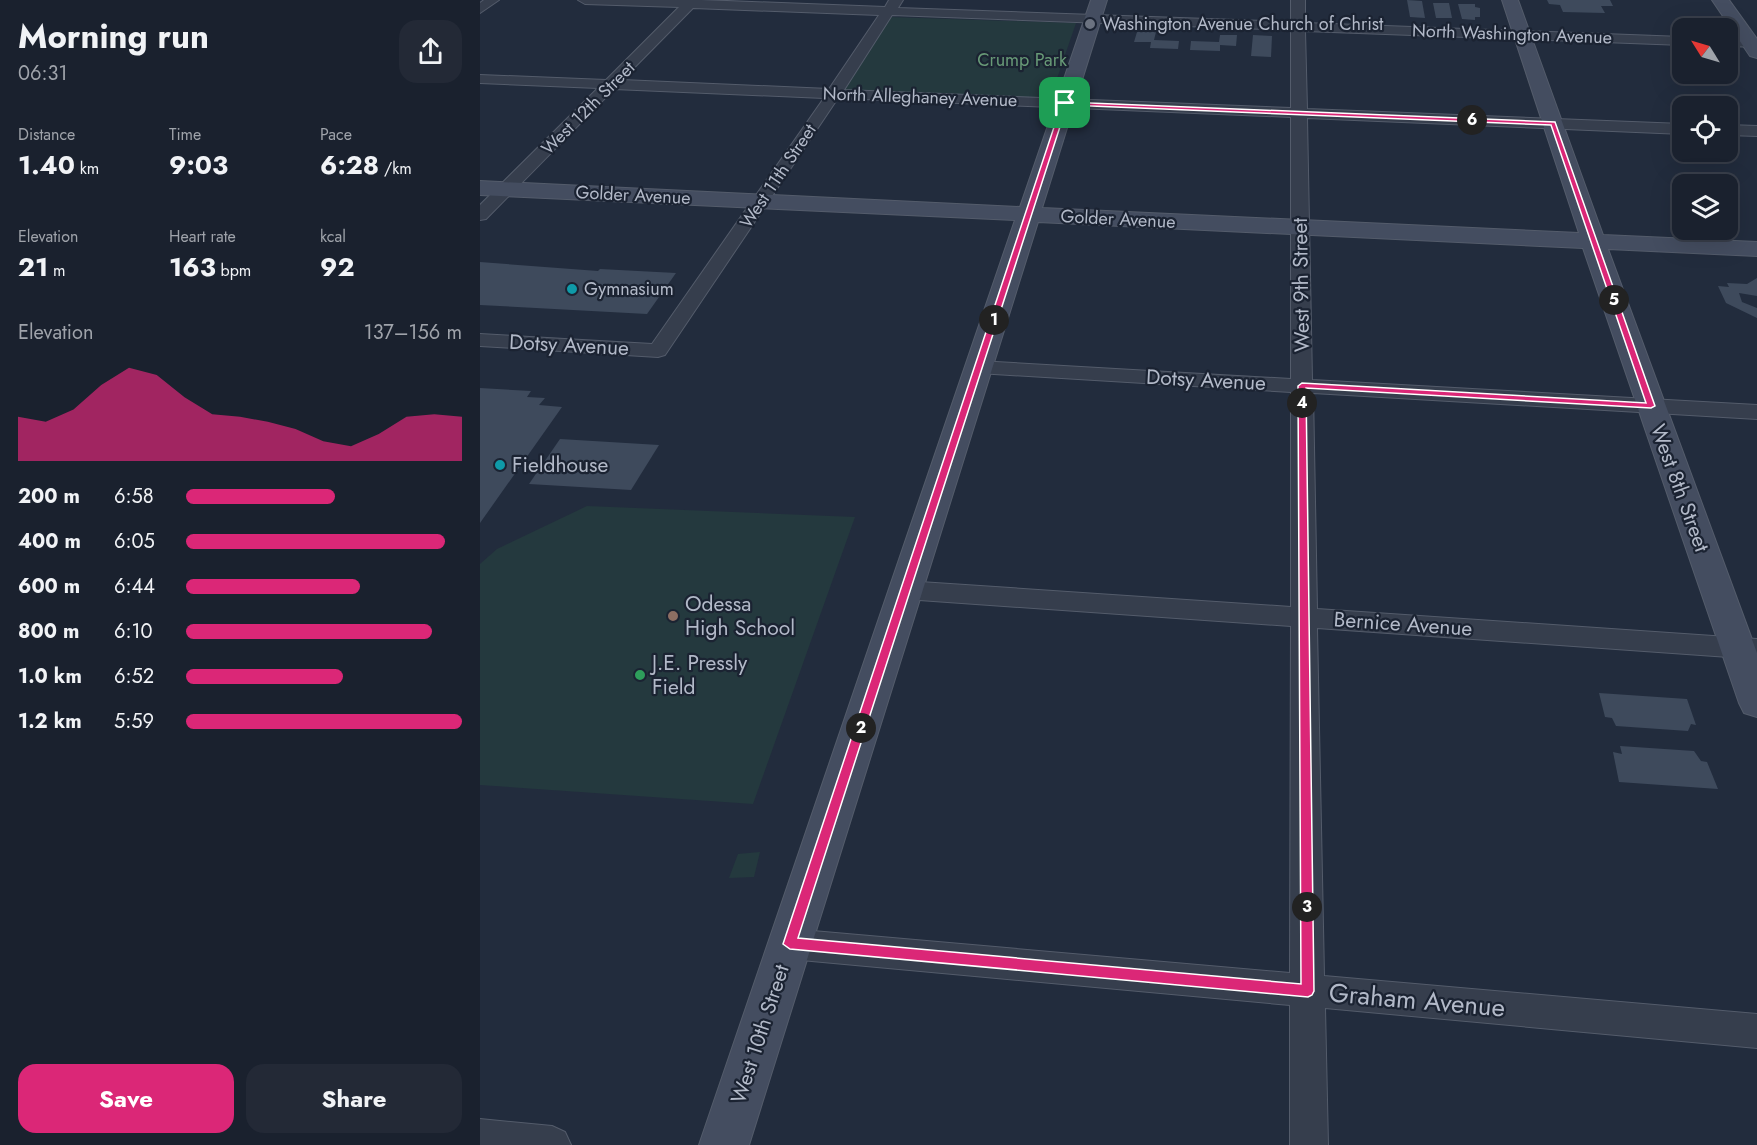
<!DOCTYPE html>
<html lang="en">
<head>
<meta charset="utf-8">
<style>
  :root { --surface:#1a212e; --page:#232936; --text:#f1f3f6; --muted:#9fa3aa; --line:#383e4a; --accent:#db2777 }
  body { margin:0; font-family:Jost,sans-serif; background:var(--page); color:var(--text); height:100vh; display:flex; flex-direction:column; font-size:22px; white-space:nowrap }
  * { box-sizing:border-box; margin:0 }
  p { font-size:20px; color:var(--muted) }
  .icon { flex:none; width:33px; height:33px; fill:none; stroke:currentColor; stroke-width:2; stroke-linecap:round; stroke-linejoin:round }
  .map { position:relative; flex:1; overflow:hidden }
  .details { display:flex; flex-direction:column; background:var(--surface); width:480px }
  .details>* { flex:none }
  .needle { width:39px; rotate:307deg }
  .buttons { position:absolute; left:1192px; top:18px; display:grid; gap:12px }
  .buttons a { display:grid; place-items:center; width:66px; height:66px; border-radius:12px; background:var(--surface); box-shadow:0 6px 24px #0002,0 0 0 2px var(--line); font-size:30px }
  .pin { position:absolute; display:grid; place-items:center; width:51px; height:51px; color:#fff; margin:-26px; border-radius:12px; box-shadow:0 3px 9px #0006 }
  .km { position:absolute; width:30px; height:30px; margin:-15px; border-radius:50%; background:#222; color:#fff; font-size:16px; line-height:30px; text-align:center }
  .round { display:grid; place-items:center; flex:none; width:63px; height:63px; border-radius:18px; background:var(--page) }
  .headline { display:flex; align-items:center; justify-content:space-between; height:102px; padding:0 18px }
  h1 { font-size:33px; font-weight:700; line-height:45px }
  .stats { display:grid; grid-template-columns:repeat(3,1fr); gap:9px; height:102px; padding:6px 18px }
  .stats div { display:grid; align-content:center }
  .stats b { font-size:26px; font-weight:700 }
  .stats small { font-size:16px; font-weight:400 }
  .stats p { font-size:16px }
  .chart { height:168px; padding:12px 18px }
  .chart p { display:flex; justify-content:space-between }
  .chart svg { width:100%; height:108px; margin-top:6px; fill:var(--accent); opacity:.7 }
  .action { display:flex; gap:12px; margin-top:auto; padding:12px 18px }
  .action a { flex:1; height:69px; border-radius:18px; background:var(--accent); color:#fff; font-size:24px; font-weight:700; line-height:69px; text-align:center }
  .action a+a { background:var(--page); color:var(--text) }
  ul { padding:0 18px; list-style:none; font-size:20px }
  li { display:grid; grid-template-columns:96px 72px 1fr; align-items:center; height:45px }
  li i { height:15px; border-radius:8px; background:var(--accent) }
  main { display:flex; flex:1; min-height:0 }
  .map>svg:first-child { display:block }
  .green { fill:#24393e }
  .building { fill:#3e4a5c }
  .lines { fill:none; stroke-linecap:round; stroke-linejoin:round }
  .street-casing { stroke:#545c6b; stroke-width:2 }
  .secondary-casing { stroke:#545c6b; stroke-width:2 }
  .street { fill:#363e4d; fill-rule:evenodd }
  .secondary { fill:#444d60; fill-rule:evenodd }
  .route { fill:#db2777; stroke:#fff; stroke-width:1.5; fill-rule:evenodd }
  .worship-dot { fill:#6b7280; stroke:#1b2332; stroke-width:2 }
  .culture-dot { fill:#0f9aa8; stroke:#1b2332; stroke-width:2 }
  .education-dot { fill:#8d6e63; stroke:#1b2332; stroke-width:2 }
  .leisure-dot { fill:#2e9e5b; stroke:#1b2332; stroke-width:2 }
  .labels { text-anchor:middle; stroke-width:4.5; stroke-linejoin:round; paint-order:stroke }
  .far-poi-label { font-size:18px; fill:#b2b9c8; stroke:#1b2332; text-anchor:start }
  .far-street-label { font-size:18px; fill:#b2b9c8; stroke:#1b2332 }
  .far-park-label { font-size:18px; fill:#689a77; stroke:#1b2332 }
  .street-label { font-size:21px; fill:#b2b9c8; stroke:#1b2332 }
  .poi-label { font-size:21px; fill:#b2b9c8; stroke:#1b2332; text-anchor:start }
  .near-street-label { font-size:26px; fill:#b2b9c8; stroke:#1b2332 }
</style>
</head>
<body>
<main>
<section class="details">
<div class="headline"><div><h1>Morning run</h1><p>06:31</p></div><a class="round"><svg class="icon" aria-label="share" viewBox="0 0 24 24"><path d="M12 15V3M7 8l5-5 5 5M5 13v7h14v-7"/></svg></a></div>
<div class="stats">
<div><p>Distance</p><b>1.40<small> km</small></b></div>
<div><p>Time</p><b>9:03</b></div>
<div><p>Pace</p><b>6:28<small> /km</small></b></div>
</div>
<div class="stats">
<div><p>Elevation</p><b>21<small> m</small></b></div>
<div><p>Heart rate</p><b>163<small> bpm</small></b></div>
<div><p>kcal</p><b>92</b></div>
</div>
<div class="chart"><p><span>Elevation</span>137–156 m</p>
<svg viewBox="0 0 160 44" preserveAspectRatio="none"><path d="M0 44V26L10 28L20 23L30 13L40 6L50 9L60 18L70 25L80 26L90 28L100 31L110 36L120 38L130 33L140 26L150 25L160 26V44z"/></svg>
</div>
<ul>
<li><b>200 m</b>6:58<i style="width:54%"></i></li>
<li><b>400 m</b>6:05<i style="width:94%"></i></li>
<li><b>600 m</b>6:44<i style="width:63%"></i></li>
<li><b>800 m</b>6:10<i style="width:89%"></i></li>
<li><b>1.0 km</b>6:52<i style="width:57%"></i></li>
<li><b>1.2 km</b>5:59<i style="width:100%"></i></li>
</ul>
<div class="action"><a>Save</a><a>Share</a></div>
</section>
<div class="map">
<svg width="1277" height="1145" viewBox="0 0 1277 1145">
  <rect width="100%" height="100%" fill="#222c3d"/>
  <g class="green">
    <polygon points="409,17 596,23 570,99 361,91"/>
    <polygon points="107,506 375,517 273,804 0,785 0,564 17,549"/>
    <polygon points="280,852 274,877 249,878 258,854"/>
  </g>
  <g class="building">
    <polygon points="927,0 942,1 945,18 930,17"/>
    <polygon points="1067,0 1130,0 1133,6 1121,6 1125,13 1083,12 1080,5 1069,4"/>
    <polygon points="953,3 969,3 972,18 956,18"/>
    <polygon points="978,4 995,4 995,7 1000,8 1000,17 995,17 995,20 982,19"/>
    <polygon points="657,32 676,32 674,40 699,41 698,49 670,48 671,42 654,42"/>
    <polygon points="740,35 757,35 756,46 740,45 740,51 710,50 711,41 739,42"/>
    <polygon points="773,35 792,36 791,57 771,56"/>
    <polygon points="0,262 118,271 120,269 196,273 167,314 0,305"/>
    <polygon points="1277,278 1277,296 1259,293 1262,302 1277,308 1277,318 1246,303 1238,286 1249,287 1247,283 1267,284"/>
    <polygon points="0,388 51,391 47,397 65,398 59,405 82,407 0,523"/>
    <polygon points="80,439 179,445 151,490 49,484"/>
    <polygon points="1119,693 1207,699 1216,725 1211,724 1208,731 1136,726 1132,718 1125,717"/>
    <polygon points="1140,746 1214,751 1221,761 1227,762 1238,789 1139,782 1133,752 1142,754"/>
  </g>
  <g class="lines">
    <g class="street-casing">
      <g id="street">
        <polygon points="4,0 19,0 0,13 0,3"/>
        <path d="M98,0H221L405,7L409,0H423L418,8L811,22V0H825V23L1203,37V45L825,31L827,109L1203,124V134L827,118L832,380L1277,405V419L833,393L837,609L1277,639V659L837,628L844,976L1277,1014V1048L845,1008L848,1145H810V1005L310,959L298,955L293,944L298,933L310,929L810,973L811,626L425,599L416,596L412,590L416,584L425,581L811,607V392L498,373L491,371L487,367L491,363L498,361L811,379V117L358,98L185,355L178,357L0,346V334L172,344L344,98L134,89L6,219L0,220V205L118,88L0,83V75L126,80L199,7L105,4ZM213,8L399,15L349,89L142,80ZM412,15L811,30V108L364,90Z"/>
        <polygon points="1248,38 1277,39 1277,47 1248,46"/>
        <polygon points="1248,125 1277,126 1277,136 1248,135"/>
        <polygon points="0,1119 72,1126 85,1132 91,1145 0,1145"/>
      </g>
    </g>
    <g class="secondary-casing">
      <g id="secondary">
        <polygon points="611,0 627,0 562,208 1099,233 1022,0 1038,0 1123,235 1277,242 1277,256 1128,249 1277,653 1277,717 1264,713 1259,703 1103,248 558,222 269,1145 219,1145 535,220 0,195 0,181 540,207"/>
        <polygon points="1232,0 1249,0 1277,39 1277,58 1270,56"/>
      </g>
    </g>
    <use href="#street" class="street"/>
    <use href="#secondary" class="secondary"/>
  </g>
  <path class="route" d="M585,102L1075,122L1175,406L1171,408L826,388L834,991L832,995L828,997L310,949L303,944L582,103ZM587,105L1071,125L1166,403L822,383L818,386L821,984L318,938Z"/>
  <circle class="worship-dot" cx="610" cy="24" r="6"/>
  <g class="culture-dot">
    <circle cx="92" cy="289" r="6"/>
    <circle cx="20" cy="465" r="6"/>
  </g>
  <circle class="education-dot" cx="193" cy="616" r="6"/>
  <circle class="leisure-dot" cx="160" cy="675" r="6"/>
  <g class="labels">
    <g class="far-poi-label">
      <text x="622" y="30">Washington Avenue Church of Christ</text>
      <text x="104" y="295">Gymnasium</text>
    </g>
    <g class="far-street-label">
      <text transform="translate(1032 34) rotate(2)" y="6">North Washington Avenue</text>
      <text transform="translate(440 97) rotate(2)" y="6">North Alleghaney Avenue</text>
      <text transform="translate(108 108) rotate(-45)" y="6">West 12th Street</text>
      <text transform="translate(298 176) rotate(-56)" y="6">West 11th Street</text>
      <text transform="translate(153 195) rotate(3)" y="6">Golder Avenue</text>
      <text transform="translate(638 219) rotate(3)" y="6">Golder Avenue</text>
    </g>
    <g class="far-park-label">
      <text x="542" y="66">Crump Park</text>
    </g>
    <g class="street-label">
      <text transform="translate(821 285) rotate(-91)" y="7">West 9th Street</text>
      <text transform="translate(89 345) rotate(3)" y="7">Dotsy Avenue</text>
      <text transform="translate(726 380) rotate(3)" y="7">Dotsy Avenue</text>
      <text transform="translate(1200 488) rotate(70)" y="7">West 8th Street</text>
      <text transform="translate(923 624) rotate(4)" y="7">Bernice Avenue</text>
      <text transform="translate(280 1034) rotate(-72)" y="7">West 10th Street</text>
    </g>
    <g class="poi-label">
      <text x="32" y="472">Fieldhouse</text>
      <text x="205" y="611">Odessa<tspan x="205" dy="24">High School</tspan></text>
      <text x="172" y="670">J.E. Pressly<tspan x="172" dy="24">Field</tspan></text>
    </g>
    <g class="near-street-label">
      <text transform="translate(937 1000) rotate(5)" y="9">Graham Avenue</text>
    </g>
  </g>
</svg>
<div class="buttons">
<a><svg class="needle" viewBox="-14 -14 28 28"><path d="M0-13l5 13h-10z" fill="#e53935"/><path d="M0 13l5-13h-10z" fill="#9fa3aa"/></svg></a>
<a><svg class="icon" aria-label="locate" viewBox="0 0 24 24"><circle cx="12" cy="12" r="6"/><path d="M12 2v4M12 18v4M2 12h4M18 12h4"/></svg></a>
<a><svg class="icon" aria-label="layers" viewBox="0 0 24 24"><path d="M12 4l9 5-9 5-9-5zM3 14l9 5 9-5"/></svg></a>
</div>
<div class="pin" style="left:585px;top:103px;background:#1e9e55"><svg class="icon" aria-label="arrive" viewBox="0 0 24 24"><path d="M6 21V4h12l-3 4 3 4H6"/></svg></div>
<b class="km" style="left:514px;top:320px">1</b>
<b class="km" style="left:381px;top:728px">2</b>
<b class="km" style="left:827px;top:907px">3</b>
<b class="km" style="left:822px;top:403px">4</b>
<b class="km" style="left:1134px;top:300px">5</b>
<b class="km" style="left:992px;top:120px">6</b>
</div>
</main>
</body>
</html>
